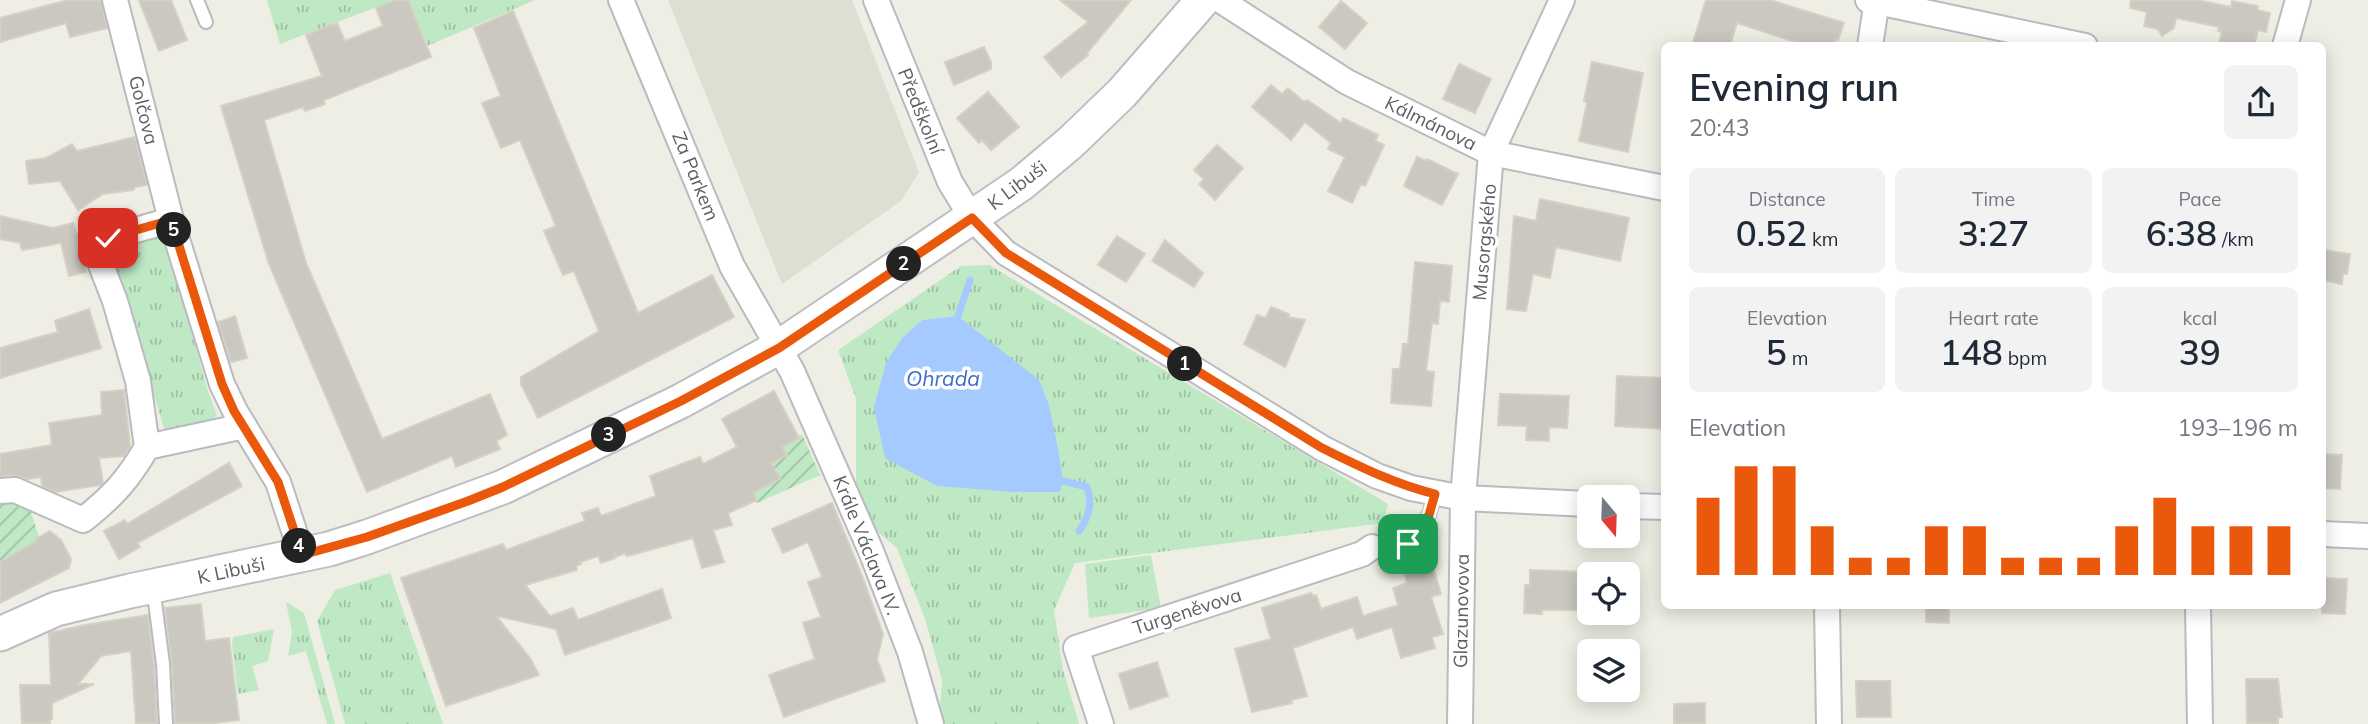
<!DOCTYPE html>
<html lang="en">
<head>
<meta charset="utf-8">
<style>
  :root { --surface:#fff; --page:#f2f2f3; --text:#1f2937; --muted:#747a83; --accent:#ea580c }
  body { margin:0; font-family:Mulish,sans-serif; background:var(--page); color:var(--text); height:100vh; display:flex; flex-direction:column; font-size:26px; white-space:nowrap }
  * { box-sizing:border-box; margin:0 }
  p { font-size:23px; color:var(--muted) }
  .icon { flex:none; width:38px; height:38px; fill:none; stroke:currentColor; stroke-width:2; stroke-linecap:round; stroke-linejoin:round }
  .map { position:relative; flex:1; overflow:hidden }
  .details { position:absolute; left:1661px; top:42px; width:665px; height:567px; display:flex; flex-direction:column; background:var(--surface); border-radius:10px; box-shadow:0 4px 18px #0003 }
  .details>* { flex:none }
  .needle { width:46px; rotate:161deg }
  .controls { position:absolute; left:1577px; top:485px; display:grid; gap:14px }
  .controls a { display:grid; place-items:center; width:63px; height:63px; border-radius:10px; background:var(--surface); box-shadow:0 4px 18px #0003; font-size:35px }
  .pin { position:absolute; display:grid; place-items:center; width:60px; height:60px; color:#fff; margin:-30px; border-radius:14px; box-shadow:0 4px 10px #0006 }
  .km { position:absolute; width:35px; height:35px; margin:-18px; border-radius:50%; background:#222; color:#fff; font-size:19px; line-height:35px; text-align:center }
  .round { display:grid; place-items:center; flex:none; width:74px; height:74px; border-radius:10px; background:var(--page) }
  .overview { display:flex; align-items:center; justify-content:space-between; height:119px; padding:0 28px }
  h1 { font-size:38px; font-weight:600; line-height:52px }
  .metrics { display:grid; grid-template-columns:repeat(3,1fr); gap:10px; height:119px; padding:7px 28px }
  .metrics div { display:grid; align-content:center; border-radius:10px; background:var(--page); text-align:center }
  .metrics b { font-size:35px; font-weight:600 }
  .metrics small { font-size:19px; font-weight:400 }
  .metrics p { font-size:19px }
  .chart { height:196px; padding:14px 28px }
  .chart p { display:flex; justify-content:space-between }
  .chart svg { width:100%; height:126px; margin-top:7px; stroke:var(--accent); stroke-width:6 }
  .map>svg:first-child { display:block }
  .education { fill:#dfded2 }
  .grass { fill:url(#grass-tufts); fill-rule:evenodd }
  .garden { fill:url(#garden-furrows) }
  .water { fill:#a4caff }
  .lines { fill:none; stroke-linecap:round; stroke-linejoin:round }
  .stream { stroke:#a4caff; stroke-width:7 }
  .building { fill:#cac8c1; stroke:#d4d1c2; stroke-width:2 }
  .lane-casing { stroke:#b9bbc1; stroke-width:16 }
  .street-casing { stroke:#b9bbc1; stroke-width:28 }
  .secondary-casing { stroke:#bcbec6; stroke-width:37 }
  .lane { stroke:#fff; stroke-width:12 }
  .street { stroke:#fff; stroke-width:24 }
  .secondary { stroke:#fff; stroke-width:33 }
  .route-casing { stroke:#fff; stroke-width:14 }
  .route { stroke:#ea580c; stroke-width:9 }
  .labels { text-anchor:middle; stroke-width:7; stroke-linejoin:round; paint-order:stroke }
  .street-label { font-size:19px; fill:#5c5f65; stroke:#fff }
  .water-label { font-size:21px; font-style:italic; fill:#3f6fca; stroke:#fff }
</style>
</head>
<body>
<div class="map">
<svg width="2368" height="724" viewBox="0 0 2368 724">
  <defs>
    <pattern id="grass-tufts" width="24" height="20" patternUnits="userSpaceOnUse" patternTransform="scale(1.75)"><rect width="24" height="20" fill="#bfe8c5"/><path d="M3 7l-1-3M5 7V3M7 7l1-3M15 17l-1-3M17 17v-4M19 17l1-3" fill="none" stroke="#9ebfa4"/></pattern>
    <pattern id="garden-furrows" width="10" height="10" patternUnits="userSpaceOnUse" patternTransform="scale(1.75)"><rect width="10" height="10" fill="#bfe8c5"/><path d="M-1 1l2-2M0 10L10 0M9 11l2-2" fill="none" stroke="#9ebfa4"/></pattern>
  </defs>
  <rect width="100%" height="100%" fill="#efeee4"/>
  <polygon class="education" points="668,0 852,0 919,172 901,201 782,284"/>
  <g class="grass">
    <polygon points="267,0 395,0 280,44"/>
    <polygon points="408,0 535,0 427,46"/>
    <path d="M159,236L164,239L167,246L208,391L217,415L210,422L165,432L116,265C121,240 138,241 159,236Z"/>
    <path d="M989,265L1388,504L1383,523L1075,563L1054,610L1063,669L1079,724H944L940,711L942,680L925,619L897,548L878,532L856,487V399L838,350L961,266ZM958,316L974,329L1049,405L1063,481L874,407L902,338L922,320Z"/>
    <polygon points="1151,555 1161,608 1089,618 1085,564"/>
    <polygon points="390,573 443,724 345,724 317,621 335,590"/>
    <polygon points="286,602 304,613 335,724 327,724 306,651 288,656 292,632"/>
    <polygon points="274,629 268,661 252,666 259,690 238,694 232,645 233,637"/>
  </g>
  <g class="garden">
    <polygon points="802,434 820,475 757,503 731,451 762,488 780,479 772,463 786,455 782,447 799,438 798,436"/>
    <polygon points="0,500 13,500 30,509 39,537 35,540 38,546 16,559 13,555 0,562"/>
  </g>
  <polygon class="water" points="958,316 1039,380 1049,405 1057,444 1063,481 1060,492 1015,492 937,486 885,458 874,407 886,363 902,338 922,320"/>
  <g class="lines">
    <g class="stream">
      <polyline points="958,316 970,280"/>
      <path d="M1063,481L1087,487C1093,503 1089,517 1079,531"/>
    </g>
  </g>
  <g class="building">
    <polygon points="68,0 101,0 107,28 70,37 66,23 0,42 0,18"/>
    <polygon points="139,0 171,0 187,40 159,51"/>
    <polygon points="396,0 408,0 431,57 324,100 325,104 305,111 303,107 264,120 306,263 382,439 490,394 507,435 496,441 500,449 456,467 452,456 367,492 269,264 221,106 322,76 306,35 337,23 345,41 383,26 376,8"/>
    <polygon points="1060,0 1131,0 1087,53 1088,55 1061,77 1044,57 1088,22"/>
    <polygon points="1706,0 1770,0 1844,23 1838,40 1835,39 1833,46 1808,46 1737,23 1730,46 1692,46"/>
    <polygon points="2131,0 2197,0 2231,7 2232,1 2258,6 2257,10 2270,13 2266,32 2258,30 2254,46 2230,46 2219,43 2222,32 2218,31 2219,27 2176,18 2174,28 2162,36 2158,29 2144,26 2147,12 2130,8"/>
    <polygon points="1341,1 1367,23 1345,49 1319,27"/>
    <polygon points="513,11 638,313 712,275 734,317 538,418 521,384 521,377 599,331 574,271 563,275 544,231 556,226 520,140 501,148 482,103 501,96 474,28"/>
    <polygon points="984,47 991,62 991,69 954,85 945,62"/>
    <polygon points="1592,62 1643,73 1628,152 1579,141 1587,103 1584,101"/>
    <polygon points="1459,64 1491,79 1475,113 1443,99"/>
    <polygon points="1271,85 1282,94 1288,88 1304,102 1307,100 1341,123 1343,118 1378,135 1375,141 1384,145 1365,186 1361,184 1352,203 1328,191 1345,157 1328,149 1331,143 1305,122 1291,140 1252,107"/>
    <polygon points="988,92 1019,127 991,150 982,140 979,143 957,118"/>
    <polygon points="135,137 147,185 135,187 133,190 103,194 78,210 60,181 29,184 26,161 46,158 72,144 77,151"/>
    <polygon points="1217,145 1243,168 1215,200 1199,184 1204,179 1194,170"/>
    <polygon points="1417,157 1426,161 1427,159 1458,174 1442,205 1404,186"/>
    <polygon points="1540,199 1629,218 1620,261 1556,247 1550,278 1533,274 1526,311 1507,309 1514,216 1536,221"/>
    <polygon points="0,216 53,228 73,223 76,233 91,237 78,240 86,272 69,276 61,243 22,250 20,243 0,239"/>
    <polygon points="1117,236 1145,254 1126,282 1098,265"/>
    <polygon points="1165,240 1203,273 1194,287 1152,261"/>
    <polygon points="2324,250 2350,254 2347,274 2343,274 2342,284 2322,280"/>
    <polygon points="1415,262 1452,266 1449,302 1440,301 1438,324 1432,323 1426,371 1434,372 1431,406 1391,403 1393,369 1400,369 1403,344 1408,344"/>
    <polygon points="1271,307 1289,314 1288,317 1305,320 1285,367 1244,344 1257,315 1266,318"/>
    <polygon points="89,309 101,348 0,378 0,348 58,332 55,321"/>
    <polygon points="235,316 247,358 231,362 218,322"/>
    <polygon points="1617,376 1664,378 1664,429 1615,426"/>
    <polygon points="124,390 130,446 124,456 99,458 103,483 100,485 55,492 42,486 41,477 27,479 15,475 0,476 0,454 52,445 49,423 102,415 101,392"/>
    <polygon points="774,391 799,438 782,447 787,455 772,463 780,479 753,493 757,500 728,513 732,525 713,530 724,562 702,568 693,538 627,556 625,553 616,557 614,551 615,558 601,563 598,556 580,562 581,564 576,566 577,570 525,585 550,616 573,608 578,620 662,589 671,618 565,655 556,629 496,616 530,658 539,675 446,706 401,578 503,544 506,550 585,521 582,513 598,508 601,516 656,496 650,476 700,457 703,464 737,447 722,419"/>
    <polygon points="1500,394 1569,396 1567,428 1549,427 1549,441 1526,440 1527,426 1498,425"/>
    <polygon points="2322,454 2342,455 2340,489 2322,488"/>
    <polygon points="229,463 242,486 137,543 140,547 119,559 104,531 125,520 127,524"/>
    <polygon points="832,503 864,581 883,634 877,659 885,681 784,717 769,675 815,659 803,623 821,617 808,582 822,577 808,542 783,553 772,529"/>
    <polygon points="50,531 61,540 71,559 69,568 0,603 0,562 36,542 35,540"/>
    <polygon points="1433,567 1441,594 1431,597 1443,634 1432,637 1435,648 1401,658 1392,627 1357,639 1353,627 1293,648 1307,696 1291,700 1292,703 1252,712 1235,649 1271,639 1262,608 1311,593 1313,596 1316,595 1321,609 1357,597 1363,616 1398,605 1393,588 1407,583 1405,575"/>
    <polygon points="1530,570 1589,572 1589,610 1542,610 1542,614 1524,613 1525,585 1530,585"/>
    <polygon points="2322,578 2347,579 2345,614 2322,613"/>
    <polygon points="201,604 205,641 229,638 239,720 207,724 175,724 172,664 165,608"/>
    <polygon points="1926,606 1949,606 1949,623 1926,622"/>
    <polygon points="148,615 154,665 157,724 136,724 131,651 101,656 78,684 94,684 52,703 52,719 50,719 50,724 22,724 20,685 51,685 49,633 85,625"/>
    <polygon points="1157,662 1168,696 1130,709 1119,674"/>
    <polygon points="2246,679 2278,679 2282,717 2278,717 2278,724 2247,724"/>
    <polygon points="1856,681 1890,681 1891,717 1857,717"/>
    <polygon points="1705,703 1705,724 1674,724 1674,704"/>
  </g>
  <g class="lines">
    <g class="lane-casing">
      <g id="lane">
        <polyline points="197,0 206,22"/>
        <polyline points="1412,561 1408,544 1429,515 1435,494"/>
        <polyline points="153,586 163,664 166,724"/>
      </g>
    </g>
    <g class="street-casing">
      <g id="street">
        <polyline points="115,0 171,220 222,384 235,411 278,482 302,555"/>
        <polyline points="621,0 732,266 792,371 871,551 910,652 931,724"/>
        <polyline points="876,0 950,182 972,218 1006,253 1322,448 1377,476 1411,488 1463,498 1589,504"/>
        <polyline points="1220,0 1347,82 1491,153 1664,188"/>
        <polyline points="1868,0 2085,46"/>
        <polyline points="1870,46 1877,0"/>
        <polyline points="2285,46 2298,0"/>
        <polyline points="147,447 138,381 115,301 101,265 101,250 108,238 171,220"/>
        <path d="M0,491L15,490L83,520C113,496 128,480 147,447L244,426"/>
        <polyline points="1628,506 1664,507"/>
        <polyline points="2322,534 2368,536"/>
        <polyline points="1827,606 1829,724"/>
        <polyline points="2198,606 2200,724"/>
        <polyline points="1101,724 1076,648 1362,554 1372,547"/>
        <polyline points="1460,724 1463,498 1491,153 1562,0"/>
      </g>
    </g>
    <g class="secondary-casing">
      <polyline id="secondary" points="0,634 56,609 130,591 329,549 367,537 503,487 681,401 779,347 1021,184 1070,143 1122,93 1203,0"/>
    </g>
    <use href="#lane" class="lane"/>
    <use href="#street" class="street"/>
    <use href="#secondary" class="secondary"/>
  </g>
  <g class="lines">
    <g class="route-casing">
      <path id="route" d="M108,238L171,220L222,384L234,411L278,482L302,555L367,537L468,501L503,487L681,401L779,348L972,218L1006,253L1322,448C1359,466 1394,484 1435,494L1429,515L1408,544"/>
    </g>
    <use href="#route" class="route"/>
  </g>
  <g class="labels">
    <g class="street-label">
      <text transform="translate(144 110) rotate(76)" y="7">Golčova</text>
      <text transform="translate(921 111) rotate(68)" y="7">Předškolní</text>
      <text transform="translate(1431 123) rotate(26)" y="7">Kálmánova</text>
      <text transform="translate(696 176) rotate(68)" y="7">Za Parkem</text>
      <text transform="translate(1017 185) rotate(-37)" y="7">K Libuši</text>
      <text transform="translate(1484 242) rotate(-85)" y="7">Musorgského</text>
      <text transform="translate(867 545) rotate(68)" y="7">Krále Václava IV.</text>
      <text transform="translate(231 570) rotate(-12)" y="7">K Libuši</text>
      <text transform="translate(1187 611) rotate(-18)" y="7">Turgeněvova</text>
      <text transform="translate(1461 611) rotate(-89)" y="7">Glazunovova</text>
    </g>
    <g class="water-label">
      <text x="943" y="386">Ohrada</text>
    </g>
  </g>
</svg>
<div class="controls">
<a><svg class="needle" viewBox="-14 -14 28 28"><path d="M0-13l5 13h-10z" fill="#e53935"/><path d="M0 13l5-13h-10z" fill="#747a83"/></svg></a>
<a><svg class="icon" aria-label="locate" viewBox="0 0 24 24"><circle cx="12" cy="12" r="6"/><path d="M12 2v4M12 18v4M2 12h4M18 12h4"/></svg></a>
<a><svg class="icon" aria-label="layers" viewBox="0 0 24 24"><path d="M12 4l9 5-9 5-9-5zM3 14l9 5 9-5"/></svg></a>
</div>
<div class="pin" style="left:1408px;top:544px;background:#1e9e55"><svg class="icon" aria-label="arrive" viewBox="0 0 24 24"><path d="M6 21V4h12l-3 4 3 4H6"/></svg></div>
<div class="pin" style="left:108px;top:238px;background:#d93025"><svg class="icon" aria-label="check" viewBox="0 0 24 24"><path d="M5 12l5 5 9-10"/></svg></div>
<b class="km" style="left:1185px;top:364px">1</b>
<b class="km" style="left:904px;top:264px">2</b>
<b class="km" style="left:609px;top:435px">3</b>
<b class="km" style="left:299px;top:546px">4</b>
<b class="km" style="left:174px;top:230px">5</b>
<section class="details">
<div class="overview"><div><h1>Evening run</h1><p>20:43</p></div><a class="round"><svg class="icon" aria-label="share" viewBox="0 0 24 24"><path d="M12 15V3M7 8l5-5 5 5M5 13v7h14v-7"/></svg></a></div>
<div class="metrics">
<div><p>Distance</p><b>0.52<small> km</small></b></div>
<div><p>Time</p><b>3:27</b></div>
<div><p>Pace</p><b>6:38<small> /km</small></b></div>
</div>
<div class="metrics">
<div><p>Elevation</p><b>5<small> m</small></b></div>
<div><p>Heart rate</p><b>148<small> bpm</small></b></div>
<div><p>kcal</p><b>39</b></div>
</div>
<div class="chart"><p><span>Elevation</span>193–196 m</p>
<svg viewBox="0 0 160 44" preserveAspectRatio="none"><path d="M5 44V17M15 44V6M25 44V6M35 44V27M45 44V38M55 44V38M65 44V27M75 44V27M85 44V38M95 44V38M105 44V38M115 44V27M125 44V17M135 44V27M145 44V27M155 44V27"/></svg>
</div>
</section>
</div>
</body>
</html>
